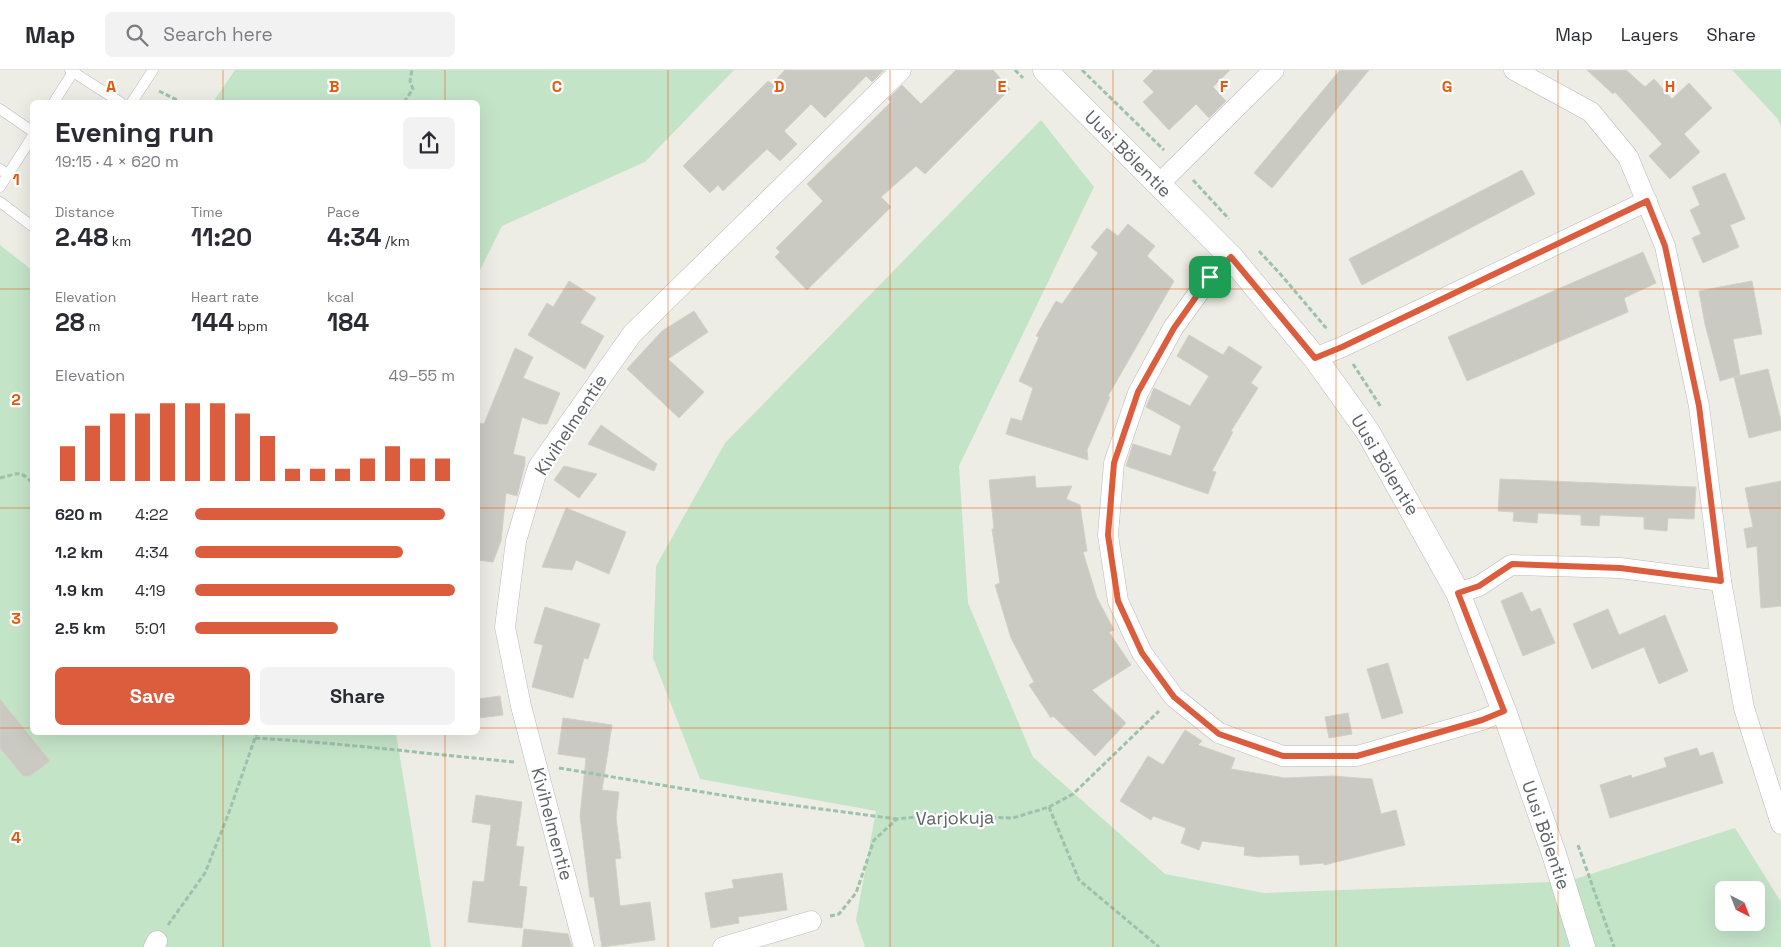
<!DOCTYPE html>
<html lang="en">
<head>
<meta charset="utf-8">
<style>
  :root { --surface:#fff; --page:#f2f2f3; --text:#2b2b33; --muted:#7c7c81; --line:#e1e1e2; --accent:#dc5d3d }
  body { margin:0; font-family:"Space Grotesk",sans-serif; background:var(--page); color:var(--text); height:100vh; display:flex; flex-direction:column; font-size:19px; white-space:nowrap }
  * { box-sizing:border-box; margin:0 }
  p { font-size:16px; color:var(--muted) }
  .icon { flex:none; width:28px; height:28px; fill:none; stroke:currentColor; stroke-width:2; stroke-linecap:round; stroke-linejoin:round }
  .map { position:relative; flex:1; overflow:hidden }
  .sheet { position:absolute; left:30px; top:30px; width:450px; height:635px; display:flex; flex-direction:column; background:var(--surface); border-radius:8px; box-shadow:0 5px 20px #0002 }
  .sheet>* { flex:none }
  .needle { width:32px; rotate:138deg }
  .tools { position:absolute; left:1715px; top:811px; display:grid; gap:10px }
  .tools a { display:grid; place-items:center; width:50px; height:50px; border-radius:8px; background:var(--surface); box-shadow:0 5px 20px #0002; font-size:25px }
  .pin { position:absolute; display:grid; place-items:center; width:42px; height:42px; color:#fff; margin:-21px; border-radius:10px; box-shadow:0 2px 8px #0006 }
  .round { display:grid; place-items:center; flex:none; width:52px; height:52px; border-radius:8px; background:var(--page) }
  .headline { display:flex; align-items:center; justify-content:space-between; height:85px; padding:0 25px }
  h1 { font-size:28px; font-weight:800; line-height:38px }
  .metrics { display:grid; grid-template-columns:repeat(3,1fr); gap:8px; height:85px; padding:5px 25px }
  .metrics div { display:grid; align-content:center }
  .metrics b { font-size:25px; font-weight:800 }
  .metrics small { font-size:14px; font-weight:400 }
  .metrics p { font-size:14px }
  .chart { height:140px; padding:10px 25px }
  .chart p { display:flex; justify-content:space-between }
  .chart svg { width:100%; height:90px; margin-top:5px; stroke:var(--accent); stroke-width:6 }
  .cta { display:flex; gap:10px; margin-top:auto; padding:10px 25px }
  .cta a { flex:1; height:58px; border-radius:8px; background:var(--accent); color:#fff; font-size:20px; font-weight:800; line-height:58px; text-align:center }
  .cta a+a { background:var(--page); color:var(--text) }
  ul { padding:0 25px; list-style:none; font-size:16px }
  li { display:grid; grid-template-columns:80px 60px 1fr; align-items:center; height:38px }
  li i { height:12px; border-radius:6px; background:var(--accent) }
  header { display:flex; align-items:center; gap:30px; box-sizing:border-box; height:70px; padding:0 25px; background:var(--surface); border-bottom:1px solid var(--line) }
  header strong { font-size:24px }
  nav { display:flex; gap:28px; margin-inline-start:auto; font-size:18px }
  .search { width:350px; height:45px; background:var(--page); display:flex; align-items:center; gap:12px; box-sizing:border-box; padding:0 18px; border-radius:8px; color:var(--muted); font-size:19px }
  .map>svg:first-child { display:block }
  .green { fill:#c4e4c8; fill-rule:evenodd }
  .building { fill:#cac9c2; stroke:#d3d0c4 }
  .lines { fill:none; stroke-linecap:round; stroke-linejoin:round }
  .service-casing { stroke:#b8babe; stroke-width:11 }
  .minor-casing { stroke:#b8babe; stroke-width:21 }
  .tertiary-casing { stroke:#b8babe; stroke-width:25 }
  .path { stroke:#9cc2ac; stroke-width:3; stroke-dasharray:5 2.5; stroke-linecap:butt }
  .service { stroke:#fff; stroke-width:10 }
  .minor { stroke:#fff; stroke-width:20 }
  .tertiary { stroke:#fff; stroke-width:24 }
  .route-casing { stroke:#fff; stroke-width:10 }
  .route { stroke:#dc5d3d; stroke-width:6 }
  .grid { fill:none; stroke:#e8590c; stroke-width:1; stroke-opacity:0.55 }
  .labels { text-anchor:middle; stroke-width:4.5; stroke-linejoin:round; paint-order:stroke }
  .street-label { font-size:18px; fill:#5d6065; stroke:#fff }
  .grid-label { font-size:16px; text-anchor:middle; font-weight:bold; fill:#e8590c; stroke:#fff; stroke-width:4.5; stroke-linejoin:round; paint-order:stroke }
</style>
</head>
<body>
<header>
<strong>Map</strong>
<div class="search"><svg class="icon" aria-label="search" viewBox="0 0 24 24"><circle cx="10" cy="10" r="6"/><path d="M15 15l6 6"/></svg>Search here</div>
<nav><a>Map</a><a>Layers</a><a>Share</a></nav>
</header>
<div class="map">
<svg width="1781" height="877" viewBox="0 0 1781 877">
  <rect width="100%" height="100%" fill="#eeede5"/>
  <g class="green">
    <polygon points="235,0 734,0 645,92 502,156 478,204 478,32 213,32"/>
    <polygon points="1732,0 1781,0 1781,56 1777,48"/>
    <path d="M1041,50L1094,117L959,396L968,533L1033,687L1165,804L1264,823L1549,812L1575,809L1735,758L1781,832V877H865L856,850L876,741L700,709L653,588L656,496L725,373ZM1724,820H1756V852H1724Z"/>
    <polygon points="0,175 32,200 32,662 396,663 431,877 0,877"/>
  </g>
  <g class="building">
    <polygon points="785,0 884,0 872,12 866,6 825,48 811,34 784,61 797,74 780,91 767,79 723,121 718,115 710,123 683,96 768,11 772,14"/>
    <polygon points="956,0 993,0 1010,19 925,104 916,96 881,127 891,137 807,220 775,187 780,182 776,178 823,131 807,114 888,35 891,32 888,29 902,15 921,34"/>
    <polygon points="1154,0 1230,0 1213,17 1226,31 1209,48 1196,34 1169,60 1143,32 1154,22 1143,11"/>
    <polygon points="1340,0 1369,0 1272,118 1254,103"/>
    <polygon points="1587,0 1626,0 1645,17 1654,9 1672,29 1689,13 1712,38 1684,64 1700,82 1670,109 1649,86 1662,74 1615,22 1613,24"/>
    <polygon points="1522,100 1535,124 1362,215 1349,189"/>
    <polygon points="1725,103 1745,149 1730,155 1739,177 1703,193 1692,168 1701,164 1690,140 1700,135 1692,117"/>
    <polygon points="1128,154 1155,176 1147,186 1174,211 1108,326 1110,327 1087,380 1088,390 1006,364 1011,348 1022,351 1033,318 1019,311 1039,267 1036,266 1056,231 1062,234 1098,183 1091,177 1107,158 1118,166"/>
    <polygon points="1643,182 1656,213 1624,228 1628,242 1467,311 1448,267"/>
    <polygon points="569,211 596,228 580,253 604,266 585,299 528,265 547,233 553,237"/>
    <polygon points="1752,211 1762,264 1733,269 1740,305 1720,311 1705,254 1699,221"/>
    <polygon points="694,241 708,262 668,289 704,322 679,348 627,299 662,261"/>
    <polygon points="1189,265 1223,285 1229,276 1262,297 1251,313 1258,318 1231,361 1233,362 1212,401 1216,402 1208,424 1126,396 1133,374 1171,386 1181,356 1146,337 1154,318 1190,336 1209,306 1177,286"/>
    <polygon points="515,278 533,287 523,308 560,323 547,354 540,354 522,347 513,384 525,387 525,394 517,426 506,423 501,471 493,492 478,490 478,353 484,354"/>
    <polygon points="1768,299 1781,351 1781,360 1749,368 1734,307"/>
    <polygon points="601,355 657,394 654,401 588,374"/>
    <polygon points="564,396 597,404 579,428 554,410"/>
    <polygon points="1035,406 1036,418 1072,416 1066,429 1080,435 1087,481 1083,482 1097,528 1114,560 1109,562 1131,595 1092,620 1126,653 1095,686 1053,646 1051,648 1029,615 1034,612 1011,568 995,515 1000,513 992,459 994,459 989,410"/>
    <polygon points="1500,409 1696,417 1694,449 1668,448 1667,461 1644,459 1644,447 1600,445 1599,456 1581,455 1581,445 1538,443 1537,453 1513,451 1514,442 1498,441"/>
    <polygon points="1781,411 1781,536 1761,538 1757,476 1747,478 1744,459 1753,457 1745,418"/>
    <polygon points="566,438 626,462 609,504 576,490 572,500 542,497"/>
    <polygon points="1522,522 1531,542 1540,538 1555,573 1523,586 1501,531"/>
    <polygon points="545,537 600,554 588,589 584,588 573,628 532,617 543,575 534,573"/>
    <polygon points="1608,539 1619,565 1665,545 1688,601 1659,614 1644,577 1592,599 1573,554"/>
    <polygon points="1388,593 1403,643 1382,649 1367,599"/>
    <polygon points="500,626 503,645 478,648 478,629"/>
    <polygon points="0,629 50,691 30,706 23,706 0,678"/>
    <polygon points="1348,643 1352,664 1329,668 1325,647"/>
    <polygon points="563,648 612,655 602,720 619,722 616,748 621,788 615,789 620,836 650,832 655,870 602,877 594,827 590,827 580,746 586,688 558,684"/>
    <polygon points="1185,660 1202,671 1198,675 1235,688 1231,699 1285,708 1333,706 1372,709 1381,744 1396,740 1405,775 1324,795 1324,793 1300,795 1299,785 1258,787 1244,785 1245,777 1202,771 1199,780 1181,773 1186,758 1153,746 1151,750 1120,731 1148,686 1163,695"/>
    <polygon points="1697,678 1700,686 1713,682 1723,713 1610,748 1600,715 1631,705 1632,708 1667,697 1664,688"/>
    <polygon points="476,725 522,732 516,776 524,777 519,816 527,817 522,858 468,852 473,811 484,812 491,755 472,752"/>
    <polygon points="782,803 787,840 738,847 739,853 711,858 705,823 734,818 732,810"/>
    <polygon points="524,859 568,864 572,877 522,877"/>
  </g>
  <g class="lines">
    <g class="service-casing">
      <g id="service">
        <polyline points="70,0 120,32"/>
        <polyline points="54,32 73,2"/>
        <polyline points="132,32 153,0"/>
        <polyline points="0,39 32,61"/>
        <polyline points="0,99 8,105"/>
        <polyline points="0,117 32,67"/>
        <polyline points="0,132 32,156"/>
      </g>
    </g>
    <g class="minor-casing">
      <g id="minor">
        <polyline points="1514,0 1591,42 1628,87 1665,176 1699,336 1721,511 1744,638 1781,754"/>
        <polyline points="1159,114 1274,0"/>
        <polyline points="1231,187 1210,207 1173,258 1138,323 1114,393 1108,465 1118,531 1142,583 1174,627 1219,663 1283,686 1357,686 1482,650 1504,641"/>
        <polyline points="1315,288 1342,277 1647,131"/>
        <polyline points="1458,523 1479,516 1511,495 1620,498 1721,511"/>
        <polyline points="154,877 157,871"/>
        <polyline points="584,877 521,636 505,557 516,471 538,397 632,264 901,0"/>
        <polyline points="723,877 811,851"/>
      </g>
    </g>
    <g class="tertiary-casing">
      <polyline id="tertiary" points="1045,0 1231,187 1315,288 1368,362 1458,523 1504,641 1554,784 1583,877"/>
    </g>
    <g class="path">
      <polyline points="1015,0 1023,8"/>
      <polyline points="1082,0 1164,80"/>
      <polyline points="159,21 181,32"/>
      <polyline points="404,32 413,19 410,11 412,0"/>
      <polyline points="1193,110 1229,149"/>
      <polyline points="1259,181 1283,207 1327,259"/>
      <polyline points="1353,294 1381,337"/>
      <path d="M0,408C17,404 20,399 32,413"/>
      <path d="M255,668C342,673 428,684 515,692"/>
      <polyline points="559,698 745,729 897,749"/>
      <polyline points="1049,737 1079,810 1159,877"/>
      <polyline points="1578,775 1614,877"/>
      <polyline points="830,846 839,844 856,823 874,770 897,749 933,745 1013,748 1049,737 1073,724 1159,641"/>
      <polyline points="168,855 205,803 228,745 255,668 258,662"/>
    </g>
    <use href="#service" class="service"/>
    <use href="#minor" class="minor"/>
    <use href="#tertiary" class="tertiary"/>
  </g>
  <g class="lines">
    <g class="route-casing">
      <polygon id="route" points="1647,131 1665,176 1699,336 1721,511 1620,498 1512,494 1479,516 1458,523 1504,641 1482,650 1357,686 1283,686 1219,664 1174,627 1142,583 1118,531 1108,465 1114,393 1138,322 1174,258 1210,207 1231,187 1315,288 1342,277"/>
    </g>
    <use href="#route" class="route"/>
  </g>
  <path class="grid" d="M223,0V32M445,0V32M668,0V877M890,0V877M1113,0V877M1336,0V877M1558,0V877M0,219H32M478,219H1781M0,438H32M478,438H1781M0,658H32M478,658H1781M223,662V877M445,662V877"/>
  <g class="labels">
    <g class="street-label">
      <text transform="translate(1128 84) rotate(45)" y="6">Uusi Bölentie</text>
      <text transform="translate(571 355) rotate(-57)" y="6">Kivihelmentie</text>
      <text transform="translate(1385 395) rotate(59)" y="6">Uusi Bölentie</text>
      <text transform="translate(955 748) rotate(-1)" y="6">Varjokuja</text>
      <text transform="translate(552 754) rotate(75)" y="6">Kivihelmentie</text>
      <text transform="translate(1546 765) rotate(71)" y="6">Uusi Bölentie</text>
    </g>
  </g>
  <g class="grid-label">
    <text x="111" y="22">A</text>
    <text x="334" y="22">B</text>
    <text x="557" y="22">C</text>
    <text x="779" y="22">D</text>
    <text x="1002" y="22">E</text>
    <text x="1224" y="22">F</text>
    <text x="1447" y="22">G</text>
    <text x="1670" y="22">H</text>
    <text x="16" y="115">1</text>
    <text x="16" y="335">2</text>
    <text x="16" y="554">3</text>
    <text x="16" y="773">4</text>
  </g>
</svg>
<div class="tools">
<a><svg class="needle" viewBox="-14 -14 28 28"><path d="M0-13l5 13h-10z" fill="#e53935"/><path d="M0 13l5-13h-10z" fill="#7c7c81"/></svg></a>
</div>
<div class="pin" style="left:1210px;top:207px;background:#1e9e55"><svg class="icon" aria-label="arrive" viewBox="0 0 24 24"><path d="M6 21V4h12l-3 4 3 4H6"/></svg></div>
<section class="sheet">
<div class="headline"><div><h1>Evening run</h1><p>19:15 · 4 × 620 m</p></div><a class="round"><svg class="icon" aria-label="share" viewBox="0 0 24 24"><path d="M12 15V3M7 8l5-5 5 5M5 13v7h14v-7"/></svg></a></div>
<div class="metrics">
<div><p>Distance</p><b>2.48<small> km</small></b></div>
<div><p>Time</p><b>11:20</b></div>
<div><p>Pace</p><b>4:34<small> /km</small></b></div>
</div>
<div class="metrics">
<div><p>Elevation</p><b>28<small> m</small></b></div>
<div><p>Heart rate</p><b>144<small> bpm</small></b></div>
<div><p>kcal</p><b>184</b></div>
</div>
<div class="chart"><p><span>Elevation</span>49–55 m</p>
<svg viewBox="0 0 160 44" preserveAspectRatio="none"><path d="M5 44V27M15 44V17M25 44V11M35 44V11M45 44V6M55 44V6M65 44V6M75 44V11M85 44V22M95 44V38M105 44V38M115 44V38M125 44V33M135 44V27M145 44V33M155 44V33"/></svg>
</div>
<ul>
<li><b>620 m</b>4:22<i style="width:96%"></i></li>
<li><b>1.2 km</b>4:34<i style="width:80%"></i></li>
<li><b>1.9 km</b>4:19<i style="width:100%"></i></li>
<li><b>2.5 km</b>5:01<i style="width:55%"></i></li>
</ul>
<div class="cta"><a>Save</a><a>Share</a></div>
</section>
</div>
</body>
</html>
